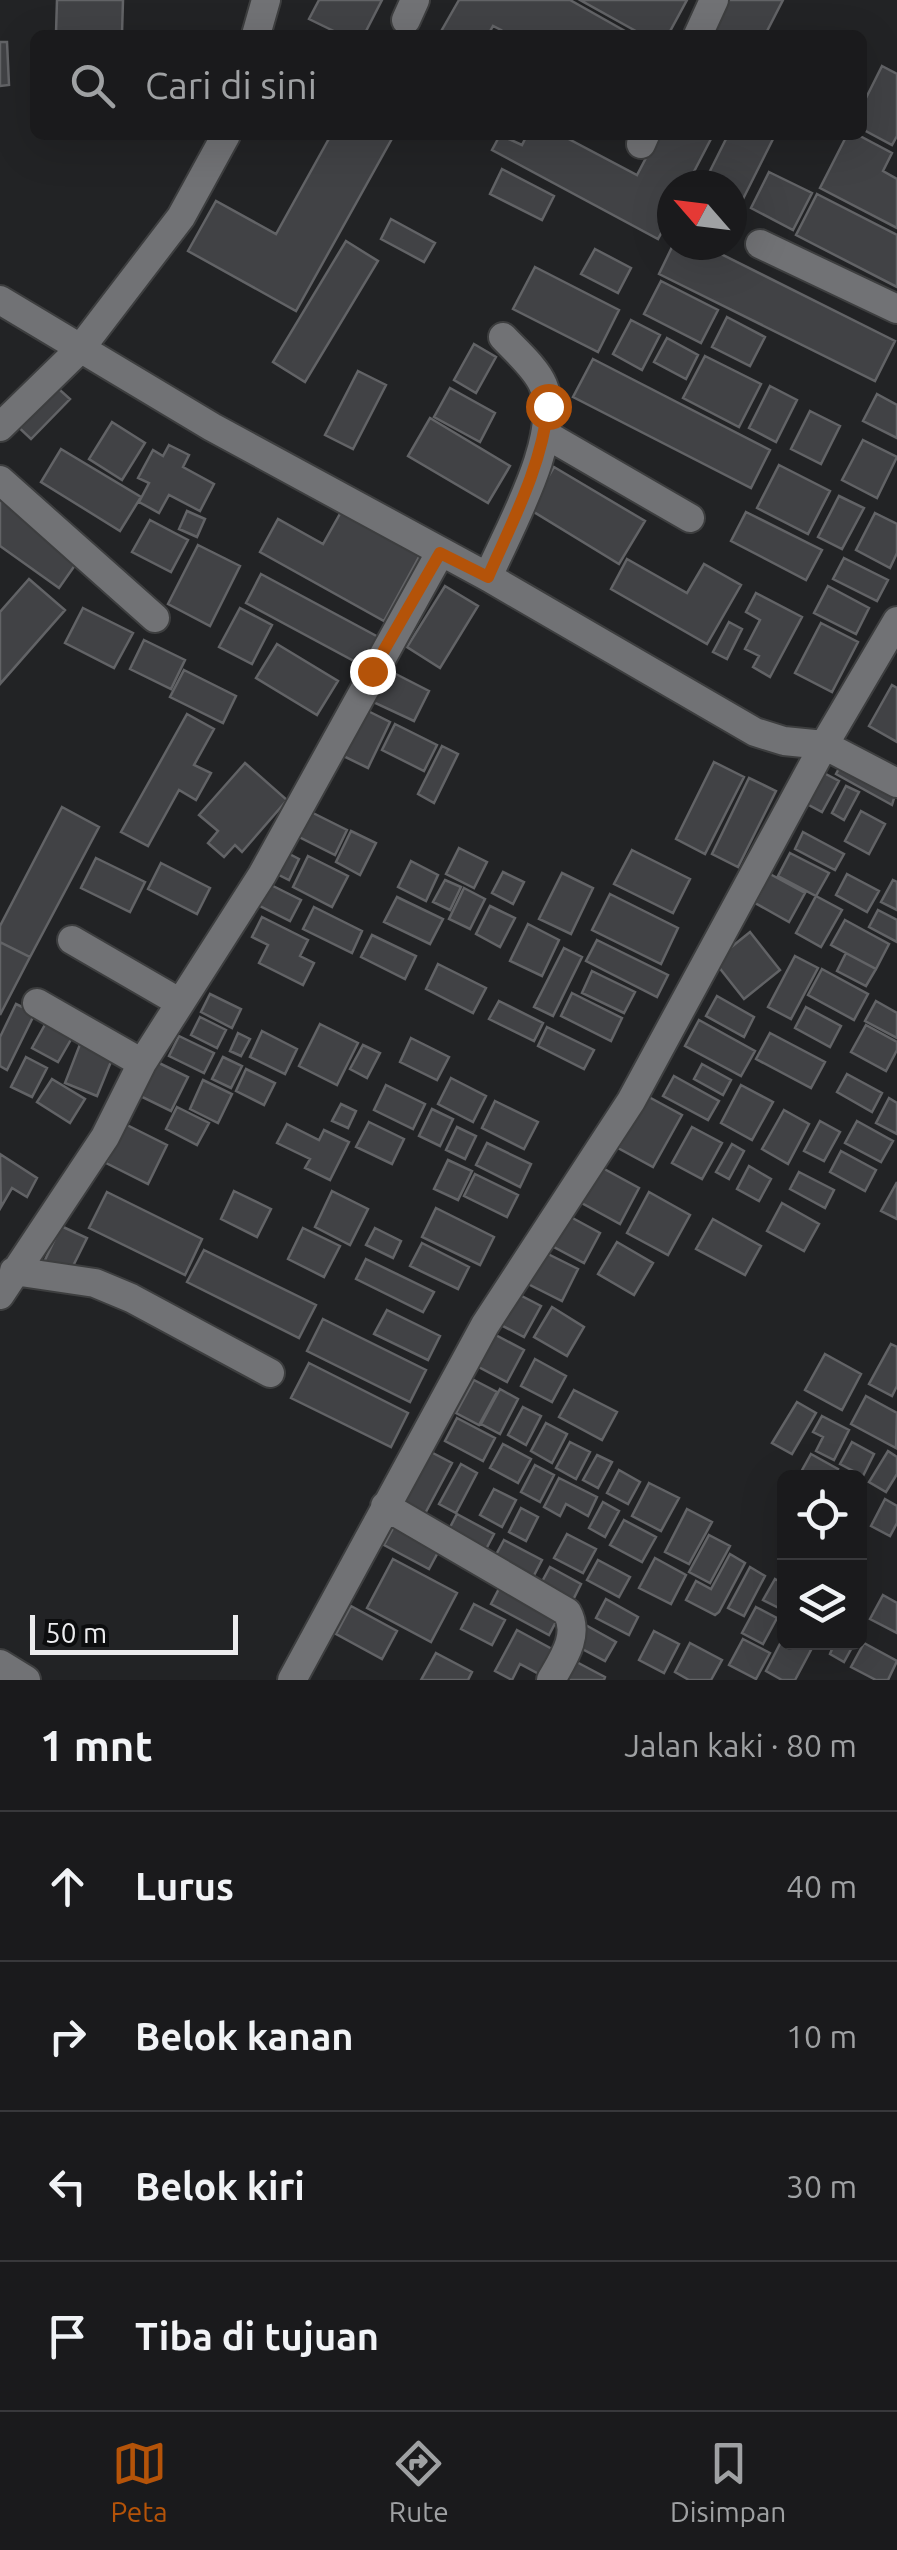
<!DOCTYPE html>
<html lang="id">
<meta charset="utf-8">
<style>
:root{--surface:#1a1a1c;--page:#272729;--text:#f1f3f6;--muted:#9fa1a3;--line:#38383b;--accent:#b45309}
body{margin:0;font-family:Ubuntu,sans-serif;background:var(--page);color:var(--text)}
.controls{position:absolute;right:30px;bottom:30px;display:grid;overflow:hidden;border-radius:15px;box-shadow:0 10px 40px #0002}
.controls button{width:90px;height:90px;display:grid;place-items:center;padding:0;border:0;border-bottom:2px solid var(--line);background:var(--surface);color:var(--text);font:50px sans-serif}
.compass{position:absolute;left:657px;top:170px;width:90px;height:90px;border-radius:50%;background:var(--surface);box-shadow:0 10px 40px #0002;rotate:298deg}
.scale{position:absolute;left:30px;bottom:25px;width:208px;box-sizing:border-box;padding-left:10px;border:5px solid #ececee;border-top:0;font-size:28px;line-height:35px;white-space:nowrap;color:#ececee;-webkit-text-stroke:8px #0c0d0e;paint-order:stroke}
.stop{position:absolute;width:30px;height:30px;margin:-22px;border:8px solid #b45309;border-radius:50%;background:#fff}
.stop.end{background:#b45309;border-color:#fff;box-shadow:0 2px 10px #0008}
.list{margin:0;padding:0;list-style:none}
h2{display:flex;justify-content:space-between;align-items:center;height:130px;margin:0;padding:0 40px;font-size:42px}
h2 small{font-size:32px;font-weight:400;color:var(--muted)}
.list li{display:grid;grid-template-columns:65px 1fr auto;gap:30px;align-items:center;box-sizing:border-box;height:150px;padding:0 40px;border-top:2px solid var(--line)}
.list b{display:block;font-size:38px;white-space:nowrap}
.list em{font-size:32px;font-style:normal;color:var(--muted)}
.icon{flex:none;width:55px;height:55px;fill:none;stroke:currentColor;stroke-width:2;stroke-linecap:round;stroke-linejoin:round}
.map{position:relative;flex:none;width:897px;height:1680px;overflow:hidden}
.search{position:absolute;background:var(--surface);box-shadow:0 10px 40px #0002;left:30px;right:30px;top:30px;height:110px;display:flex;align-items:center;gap:25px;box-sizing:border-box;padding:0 35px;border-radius:15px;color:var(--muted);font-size:38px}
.sheet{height:730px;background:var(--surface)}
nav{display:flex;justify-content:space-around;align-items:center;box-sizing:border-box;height:140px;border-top:2px solid var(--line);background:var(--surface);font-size:28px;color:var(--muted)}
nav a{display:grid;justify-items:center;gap:5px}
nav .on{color:var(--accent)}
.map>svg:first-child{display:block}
.building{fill:#414245;stroke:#626366;stroke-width:2.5}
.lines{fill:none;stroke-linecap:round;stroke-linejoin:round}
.minor-casing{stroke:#3d3e3f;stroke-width:32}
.minor{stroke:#717275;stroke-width:28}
.route{stroke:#b45309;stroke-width:12}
</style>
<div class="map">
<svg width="897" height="1680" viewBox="0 0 897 1680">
<rect width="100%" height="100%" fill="#222325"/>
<path class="building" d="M57 0H123L122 34 56 33Z
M319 0H382L364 35H342L309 19Z
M459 0H570L632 35H498L501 30 493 26 488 35H439Z
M580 0H687L668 35H643Z
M729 0H783L765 35H711Z
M0 42H7L9 85 0 86Z
M882 66 897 74V136L892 145 862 129V106Z
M331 135H394L296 311 188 251 216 201 276 234Z
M500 135 522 145 527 135H561L637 175 658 135H713L687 185H672V213L658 239 492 150Z
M728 135H775L732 221V185H703Z
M847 135H858L892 153 883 171 897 179V228L820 188Z
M502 169 554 196 542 220 490 194Z
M769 172 812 193 793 230 751 208Z
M817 194 897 235V287L796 235Z
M391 219 435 243 424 262 381 239Z
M346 241 378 261 305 382 273 362Z
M673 245H720L717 252 895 341 875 381 659 274Z
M595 249 631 268 618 293 581 274Z
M535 267 619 310 598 352 513 309Z
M661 281 718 310 701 343 644 314Z
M727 317 765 337 750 366 712 347Z
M631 320 660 335 642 370 613 354Z
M667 338 698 355 686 379 654 362Z
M474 344 496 357 476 393 454 380Z
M705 356 761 384 739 427 683 398Z
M593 359 770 450 751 488 573 397Z
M358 371 386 385 353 449 325 435Z
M51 382 70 399 31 439 13 422Z
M770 386 797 400 776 442 749 428Z
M450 388 495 413 480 442 434 417Z
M877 394 897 405V438L863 421Z
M810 411 840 426 821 464 791 449Z
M430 418 510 466 488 503 408 456Z
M112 422 145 443 122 480 89 459Z
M863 440 897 457 877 498 842 480Z
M169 445 189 455 183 467 214 484 200 511 169 495 159 513 139 502 149 483 138 478 153 450 163 456Z
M61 449 141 497 120 531 41 482Z
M779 465 830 491 808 534 757 508Z
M554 467 645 521 619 564 529 509Z
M839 496 864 508 842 549 818 537Z
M0 500 80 558 59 588 0 546Z
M187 511 205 519 197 537 179 529Z
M341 512 420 555 384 621 260 552 278 519 323 544Z
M746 512 822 550 806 580 731 541Z
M875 513 897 524V553L890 568 856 550Z
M150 520 188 540 171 572 132 552Z
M198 545 240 566 210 626 168 604Z
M844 558 888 580 877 601 833 579Z
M627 559 687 593 704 564 741 585 707 644 611 589Z
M261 574 382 639 367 668 246 603Z
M29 579 65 610 0 684V612Z
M445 586 478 606 440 668 407 647Z
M828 586 869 608 856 634 814 613Z
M756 593 802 617 770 677 753 667 759 656 745 649 760 620 746 612Z
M83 608 133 633 114 668 65 643Z
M240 608 272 625 252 664 219 647Z
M729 622 742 629 727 659 713 652Z
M821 623 858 642 832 692 795 673Z
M144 640 185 660 171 689 130 669Z
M277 644 338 681 317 715 256 678Z
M184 670 236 696 223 723 170 697Z
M388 670 429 691 414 721 373 702Z
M892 685 897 688V742L869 726Z
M362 708 390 722 368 768 339 754Z
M187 714 214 729 194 765 211 773 196 800 179 790 148 846 121 832Z
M395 724 437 745 424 771 382 750Z
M442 746 458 754 434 803 418 794Z
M844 759 897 788 892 805 836 774Z
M714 762 744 777 705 854 676 839Z
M245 763 287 800 242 852 235 845 224 857 208 843 218 831 199 815Z
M822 772 839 781 822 812 805 803Z
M749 778 776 791 738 867 712 854Z
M846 786 859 792 844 820 832 813Z
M62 807 99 827 30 957 0 942V926Z
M303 808 347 830 335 855 291 833Z
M861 811 885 824 869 854 845 841Z
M351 831 376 843 360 875 336 862Z
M803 832 844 854 835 870 795 849Z
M278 848 299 859 289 880 267 869Z
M459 848 487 862 474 888 446 874Z
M632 850 690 879 673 913 614 884Z
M790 853 829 873 816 896 778 876Z
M308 856 348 876 332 907 293 887Z
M96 858 145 882 130 912 81 888Z
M411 861 438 875 426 901 398 887Z
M161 863 210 888 197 914 148 889Z
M503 872 524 882 513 904 492 893Z
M562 873 593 888 571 934 539 919Z
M770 874 805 893 789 922 755 903Z
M847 874 879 891 867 912 836 895Z
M445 880 461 887 450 910 433 902Z
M893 880 897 882V910L881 902Z
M265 882 301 900 290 921 254 903Z
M464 888 485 899 470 929 449 919Z
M610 894 678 928 661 964 592 930Z
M816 896 842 910 821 947 796 933Z
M397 897 443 919 430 944 384 922Z
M490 906 515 918 500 947 476 934Z
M314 907 362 931 352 953 303 929Z
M878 910 897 920V942L869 927Z
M262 917 308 940 300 956 314 963 303 985 259 963 268 945 252 937Z
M845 920 889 944 876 969 831 945Z
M528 924 559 940 542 976 510 961Z
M750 932 780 970 744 999 714 961Z
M372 935 416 956 405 979 361 957Z
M597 940 668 975 657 997 586 961Z
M0 942 30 957 0 1015Z
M564 948 582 957 553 1016 534 1007Z
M846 953 876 969 866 986 837 971Z
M795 956 818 968 791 1019 768 1007Z
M438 964 486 988 473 1013 426 989Z
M822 969 868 994 854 1020 808 995Z
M592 971 635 992 624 1013 582 993Z
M572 993 622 1018 611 1041 561 1016Z
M210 994 241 1009 232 1028 201 1012Z
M717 996 754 1017 744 1037 706 1016Z
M499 1001 543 1023 534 1041 489 1019Z
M876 1001 897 1013V1038L865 1021Z
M16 1004 35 1013 7 1070 0 1066V1037Z
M806 1007 841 1026 830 1047 795 1028Z
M200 1017 226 1030 217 1048 191 1035Z
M699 1020 755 1051 741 1076 685 1046Z
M47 1021 73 1036 58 1062 32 1048Z
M320 1024 358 1043 337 1085 299 1066Z
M866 1025 897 1042V1050L886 1071 851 1052Z
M547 1027 594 1050 584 1069 538 1046Z
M262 1031 297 1049 285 1074 250 1057Z
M238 1033 250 1039 241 1056 230 1051Z
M770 1033 825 1062 811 1088 756 1059Z
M179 1036 214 1053 204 1073 169 1056Z
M411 1038 449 1057 437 1080 400 1062Z
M82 1039 115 1052 97 1096 65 1083Z
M363 1045 380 1053 367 1078 350 1069Z
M26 1057 47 1068 32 1097 11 1087Z
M223 1057 242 1066 231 1088 212 1079Z
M157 1062 188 1077 171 1111 140 1096Z
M702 1064 731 1080 723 1095 694 1079Z
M246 1069 275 1083 264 1105 236 1091Z
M847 1074 882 1093 872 1112 837 1092Z
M674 1076 719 1101 708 1120 663 1096Z
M451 1078 486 1096 473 1122 438 1104Z
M52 1079 85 1099 70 1123 37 1102Z
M203 1080 232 1094 218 1123 190 1109Z
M386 1085 425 1104 413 1129 374 1110Z
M741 1085 773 1102 752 1140 721 1123Z
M647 1096 682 1115 653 1167 618 1148Z
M889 1098 897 1103V1134L876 1123Z
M495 1101 538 1122 524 1149 482 1128Z
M341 1104 356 1111 348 1128 332 1121Z
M177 1107 209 1123 197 1145 166 1129Z
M432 1109 453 1119 440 1146 419 1136Z
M784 1110 809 1124 788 1164 762 1149Z
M820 1121 840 1132 824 1161 804 1151Z
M857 1121 893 1141 881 1162 845 1143Z
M369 1122 404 1139 392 1164 356 1147Z
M125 1124 167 1145 148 1184 106 1163Z
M287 1124 319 1140 324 1130 349 1142 330 1180 305 1168 310 1159 277 1143Z
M457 1127 476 1136 465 1159 446 1150Z
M692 1127 722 1143 702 1179 672 1163Z
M487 1143 531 1164 520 1187 476 1165Z
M732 1144 744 1151 729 1179 716 1172Z
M841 1151 876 1170 865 1191 830 1172Z
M0 1154 37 1178 27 1197 12 1188 1 1207Z
M448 1160 472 1171 458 1200 434 1189Z
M597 1165 639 1188 620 1224 578 1201Z
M749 1166 771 1179 759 1201 737 1189Z
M799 1172 834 1190 825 1208 790 1189Z
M475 1174 518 1195 507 1217 464 1196Z
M897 1182V1219L881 1211Z
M234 1191 271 1209 257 1237 221 1219Z
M332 1191 368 1209 350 1245 315 1227Z
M107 1192 202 1239 185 1275 89 1228Z
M649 1192 690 1215 668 1255 627 1233Z
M782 1203 819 1224 804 1251 767 1231Z
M436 1208 494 1237 480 1265 422 1237Z
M567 1215 600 1233 584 1263 550 1245Z
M713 1219 761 1246 745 1275 696 1249Z
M61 1226 87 1238 70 1272 45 1260Z
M303 1228 340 1246 324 1277 288 1259Z
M375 1228 401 1241 393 1258 366 1245Z
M617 1242 653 1263 634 1295 598 1274Z
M422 1243 469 1267 458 1289 410 1266Z
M204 1250 316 1305 299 1338 187 1282Z
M544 1252 578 1269 562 1301 528 1284Z
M366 1259 434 1292 423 1312 356 1279Z
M514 1292 541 1306 524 1337 497 1323Z
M552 1307 584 1327 567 1356 534 1337Z
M387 1310 440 1336 428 1360 374 1334Z
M323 1319 426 1370 410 1402 307 1351Z
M490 1332 524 1350 507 1382 473 1364Z
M891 1344 897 1347V1386L892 1396 869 1384Z
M825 1354 861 1374 842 1410 805 1390Z
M535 1359 566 1376 552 1402 521 1386Z
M309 1363 408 1413 391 1447 291 1398Z
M474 1380 497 1392 479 1425 456 1413Z
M500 1389 518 1399 500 1434 481 1424Z
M574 1390 617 1412 602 1440 559 1417Z
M866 1396 897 1413 896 1448 851 1424Z
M797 1402 816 1413 792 1454 772 1443Z
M523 1407 541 1416 526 1445 508 1435Z
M822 1416 849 1430 834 1460 816 1451 823 1437 813 1432Z
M457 1418 495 1438 483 1461 445 1441Z
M546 1423 567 1434 552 1463 531 1451Z
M570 1442 590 1452 576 1479 556 1468Z
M852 1442 874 1454 863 1476 840 1464Z
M503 1444 531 1459 518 1483 490 1468Z
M429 1451 452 1463 421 1521 398 1509Z
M888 1451 897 1457V1474L886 1492 869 1482Z
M811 1454 838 1469 834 1478H811L801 1472Z
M597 1455 612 1462 598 1488 583 1480Z
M461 1464 477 1473 456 1513 439 1504Z
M535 1465 554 1475 540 1502 521 1492Z
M619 1470 640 1482 628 1504 607 1493Z
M559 1478 597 1497 588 1516 566 1504 560 1516 544 1507Z
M649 1483 679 1498 661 1531 632 1516Z
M494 1489 516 1500 502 1527 480 1515Z
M885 1499 897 1506V1523L890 1536 871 1526Z
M603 1502 619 1511 605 1537 589 1528Z
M521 1508 538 1517 526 1541 509 1532Z
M687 1509 712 1522 689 1564 665 1552Z
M457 1514 494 1534 484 1553 447 1533Z
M398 1519 443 1543 429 1569 384 1545Z
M624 1520 656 1537 642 1562 610 1545Z
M567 1534 596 1549 583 1573 554 1558Z
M709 1535 730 1546 710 1583 689 1572Z
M504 1540 542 1560 530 1583 492 1562Z
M730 1554 745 1563 719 1612 715 1615 686 1600 696 1581 711 1589Z
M655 1558 686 1575 671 1604 639 1588Z
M393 1559 457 1593 431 1642 367 1608Z
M598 1560 630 1577 619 1597 587 1580Z
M550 1567 581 1584 570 1606 538 1589Z
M750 1567 765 1576 744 1616 728 1608Z
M775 1579 784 1584 783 1610 763 1600Z
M503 1581 561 1612 549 1635 491 1604Z
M883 1595 897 1603V1633L870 1619Z
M606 1599 638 1617 629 1635 596 1618Z
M474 1604 505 1620 492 1645 461 1629Z
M351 1606 397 1631 382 1659 336 1634Z
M756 1607 777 1618 763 1644 742 1633Z
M582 1623 616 1642 605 1661 571 1643Z
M517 1630 552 1649 539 1674 520 1664 512 1680 495 1671Z
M654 1631 679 1644 664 1673 639 1660Z
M784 1636V1642H797L811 1650 795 1680H782L766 1671Z
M743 1639 770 1653 756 1679 729 1665Z
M835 1642H855L844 1662 830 1654Z
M690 1643 722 1660 711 1680H689L675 1672Z
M864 1643 897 1661 888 1680H876L851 1667Z
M436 1653 472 1672 468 1680H421Z
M569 1658 605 1677 604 1680H561Z"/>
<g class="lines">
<defs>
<path id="minor" d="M406 20 415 0
M256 35 266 0
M698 35 714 0
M641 144 645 135
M760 244 897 309
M0 300 212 427 488 577 755 732 784 741 824 745 897 783
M0 427 80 349 181 217 226 135
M545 434 690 518
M0 480 155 618
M488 577C508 530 564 434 543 385 536 368 516 351 503 337
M72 940 179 1002
M37 1003 142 1063
M14 1271 95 1283 131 1298 270 1373
M0 1295 105 1137 142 1063 262 875 440 553
M385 1506 567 1612C580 1635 563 1659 551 1680
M0 1664 26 1680
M292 1680 485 1325 631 1101 824 745 897 621"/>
</defs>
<use href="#minor" class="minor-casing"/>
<use href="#minor" class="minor"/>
</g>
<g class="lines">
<path class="route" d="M372 671 440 553 488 577C512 522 542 466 548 406"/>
</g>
</svg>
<div class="controls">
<button><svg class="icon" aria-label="locate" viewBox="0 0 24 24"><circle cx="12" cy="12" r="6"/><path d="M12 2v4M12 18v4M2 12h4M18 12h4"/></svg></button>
<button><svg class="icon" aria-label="layers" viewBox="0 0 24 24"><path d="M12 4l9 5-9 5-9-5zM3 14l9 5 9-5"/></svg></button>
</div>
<svg class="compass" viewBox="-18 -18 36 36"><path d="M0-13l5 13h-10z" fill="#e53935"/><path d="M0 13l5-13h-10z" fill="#9fa1a3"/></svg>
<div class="scale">50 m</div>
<div class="stop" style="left:548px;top:406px"></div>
<div class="stop end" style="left:372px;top:671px"></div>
<div class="search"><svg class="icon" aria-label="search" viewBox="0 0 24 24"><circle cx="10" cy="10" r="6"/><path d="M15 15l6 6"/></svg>Cari di sini</div>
</div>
<section class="sheet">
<h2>1 mnt<small>Jalan kaki · 80 m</small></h2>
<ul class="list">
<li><svg class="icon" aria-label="ahead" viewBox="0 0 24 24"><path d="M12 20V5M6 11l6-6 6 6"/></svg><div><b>Lurus</b></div><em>40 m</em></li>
<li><svg class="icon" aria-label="right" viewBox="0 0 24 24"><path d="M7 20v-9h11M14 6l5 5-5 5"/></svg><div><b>Belok kanan</b></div><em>10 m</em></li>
<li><svg class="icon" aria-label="left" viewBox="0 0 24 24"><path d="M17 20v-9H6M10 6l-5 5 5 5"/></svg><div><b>Belok kiri</b></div><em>30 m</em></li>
<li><svg class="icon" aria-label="arrive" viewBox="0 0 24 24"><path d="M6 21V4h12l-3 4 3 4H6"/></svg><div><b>Tiba di tujuan</b></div></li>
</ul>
</section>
<nav>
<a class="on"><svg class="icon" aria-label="map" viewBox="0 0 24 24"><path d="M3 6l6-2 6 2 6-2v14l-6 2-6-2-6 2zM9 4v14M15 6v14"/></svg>Peta</a>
<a><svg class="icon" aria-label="directions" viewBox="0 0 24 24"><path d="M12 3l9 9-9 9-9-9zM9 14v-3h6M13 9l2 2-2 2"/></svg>Rute</a>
<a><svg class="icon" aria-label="saved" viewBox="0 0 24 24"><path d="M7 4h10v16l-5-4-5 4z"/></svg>Disimpan</a>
</nav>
